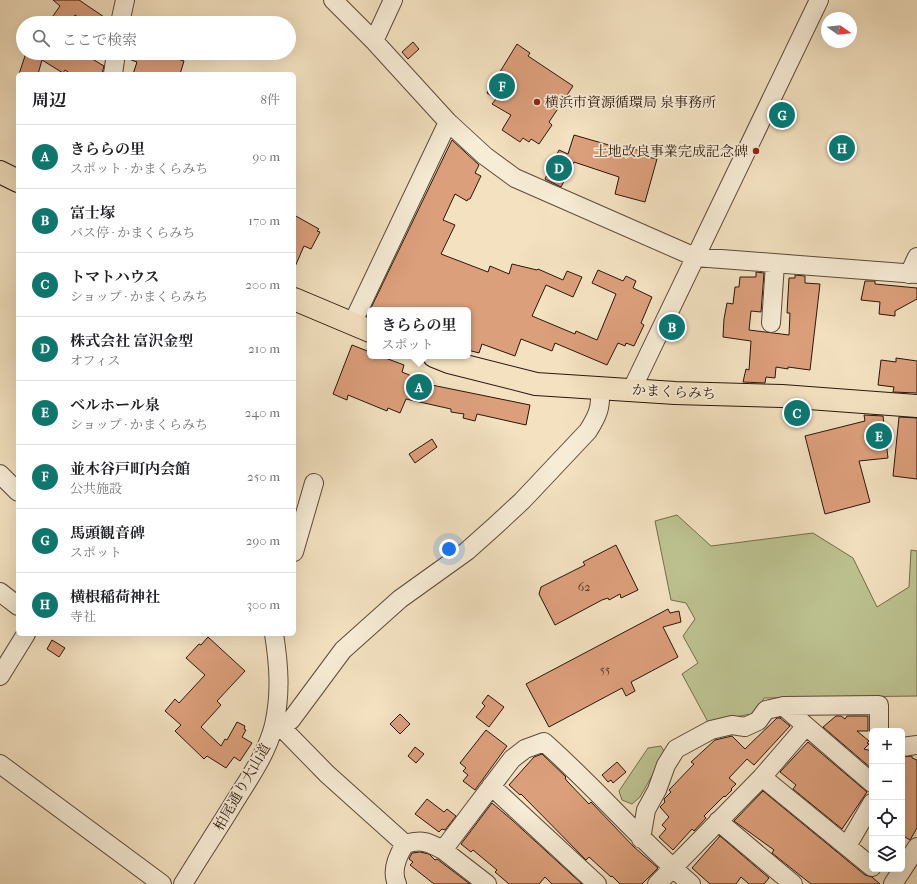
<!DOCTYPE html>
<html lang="ja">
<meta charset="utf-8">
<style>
:root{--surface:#fff;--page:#f6f6f6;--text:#202124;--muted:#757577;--line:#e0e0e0;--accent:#0f766e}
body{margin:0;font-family:"IM FELL French Canon","Noto Serif JP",serif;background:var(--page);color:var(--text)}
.controls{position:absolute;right:12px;bottom:12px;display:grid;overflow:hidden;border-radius:6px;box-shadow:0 4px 16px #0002}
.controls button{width:36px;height:36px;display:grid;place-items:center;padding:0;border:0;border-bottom:1px solid var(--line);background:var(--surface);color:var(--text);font:20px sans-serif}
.compass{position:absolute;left:821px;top:12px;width:36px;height:36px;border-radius:50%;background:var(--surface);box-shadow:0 4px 16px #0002;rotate:104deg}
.you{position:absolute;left:449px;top:549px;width:14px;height:14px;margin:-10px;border:3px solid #fff;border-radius:50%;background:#1a73e8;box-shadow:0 0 0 6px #1a73e833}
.badge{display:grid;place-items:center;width:26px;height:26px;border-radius:50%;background:var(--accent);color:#fff;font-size:13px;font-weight:700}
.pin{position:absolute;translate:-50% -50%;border:2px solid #fff;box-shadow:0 1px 4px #0006}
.popup{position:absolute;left:367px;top:307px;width:104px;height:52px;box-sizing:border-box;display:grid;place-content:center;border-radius:6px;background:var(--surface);filter:drop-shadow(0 1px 3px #0005);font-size:13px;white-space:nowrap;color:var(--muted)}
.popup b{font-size:15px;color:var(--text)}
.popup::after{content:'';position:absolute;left:50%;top:100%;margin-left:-8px;border:8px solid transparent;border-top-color:var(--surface)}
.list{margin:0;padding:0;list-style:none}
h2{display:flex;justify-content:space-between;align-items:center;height:52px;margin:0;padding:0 16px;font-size:17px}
h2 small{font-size:13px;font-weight:400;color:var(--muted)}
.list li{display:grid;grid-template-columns:26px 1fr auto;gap:12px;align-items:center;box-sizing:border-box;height:64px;padding:0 16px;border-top:1px solid var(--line)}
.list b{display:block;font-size:15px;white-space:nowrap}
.list p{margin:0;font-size:13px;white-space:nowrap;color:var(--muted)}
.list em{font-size:13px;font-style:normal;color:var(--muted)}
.icon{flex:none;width:22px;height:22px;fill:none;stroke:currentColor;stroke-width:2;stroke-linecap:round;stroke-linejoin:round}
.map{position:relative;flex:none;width:917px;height:884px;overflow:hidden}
.search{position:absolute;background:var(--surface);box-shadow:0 4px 16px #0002;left:16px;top:16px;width:280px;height:44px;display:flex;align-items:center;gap:10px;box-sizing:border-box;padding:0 14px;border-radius:22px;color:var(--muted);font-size:15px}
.panel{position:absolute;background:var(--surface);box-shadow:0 4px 16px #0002;left:16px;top:72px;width:280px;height:564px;border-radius:6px}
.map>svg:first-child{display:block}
.green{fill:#bdc291;stroke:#746c4e}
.building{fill:#dc9f7b;stroke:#2b160c}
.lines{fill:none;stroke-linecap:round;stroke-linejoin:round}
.minor-casing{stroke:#5d4939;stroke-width:20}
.major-casing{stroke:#2b160c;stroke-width:24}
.minor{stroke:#f7ecd6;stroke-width:18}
.major{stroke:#f3e1c0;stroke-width:22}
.poi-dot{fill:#8f2418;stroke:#f7ecd6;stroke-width:1.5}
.labels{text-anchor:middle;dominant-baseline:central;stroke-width:3.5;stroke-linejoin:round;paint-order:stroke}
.number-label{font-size:12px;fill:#573828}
.poi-label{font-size:14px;fill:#2b160c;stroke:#f7ecd6;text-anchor:start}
.street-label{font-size:14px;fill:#2b160c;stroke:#f7ecd6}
</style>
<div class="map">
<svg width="917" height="884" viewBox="0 0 917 884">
<rect width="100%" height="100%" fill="#f3e1c0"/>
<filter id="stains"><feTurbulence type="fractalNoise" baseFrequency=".005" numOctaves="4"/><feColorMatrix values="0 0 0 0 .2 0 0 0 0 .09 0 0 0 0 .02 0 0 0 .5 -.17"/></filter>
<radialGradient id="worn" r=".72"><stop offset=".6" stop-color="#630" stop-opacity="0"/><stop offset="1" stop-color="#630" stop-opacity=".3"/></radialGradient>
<path class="green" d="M677 515 711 546 813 533 853 558 877 607 909 587 911 550 917 551V696L764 698 756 713 708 722 682 674 698 663 683 636 695 619 686 603 671 600 655 521Z
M661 746 665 753 640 797 632 804 622 800 619 791 648 748Z"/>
<path class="building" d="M53 0H79L110 21V23H88L75 15 69 23H48L60 6Z
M413 42 419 49 408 59 402 52Z
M517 44 530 53 528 56 573 86 549 122 552 125 539 144 531 139 529 142 523 138 520 142 502 130 511 115 492 104 496 99 487 93Z
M26 53H92L89 57 104 66 102 74H71L65 70 63 73 42 60 38 74H19Z
M126 53H165L164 55 184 61 180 74H133L137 62 126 58Z
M574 135 633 152 634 149 649 154 648 157 657 159 645 202 615 194 619 177 574 162 561 187 545 179 559 150 568 154Z
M837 139 850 144 847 155 833 150Z
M452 140 479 165 475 173 481 176 470 199H468L467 201 455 194 443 220 455 225 441 254 488 272 490 266 509 274 512 264 537 270 538 269 563 280 567 271 582 277 573 297 546 285 532 316 575 334 576 331 597 340 616 294 592 283 598 270 623 281 626 276 636 281 633 288 652 297 641 323 644 325 634 346 626 343 625 346 618 343 607 365 555 343 552 351 521 339 515 356 482 344 479 353 468 350V310H370Z
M294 215 319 229 317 231 320 232 311 249 304 246 294 269Z
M756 272 764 273 761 312 751 311 749 330 789 335 790 313H787L789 278H795V275L805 276V283L820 284 810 370 788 367V369L776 367 775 378 766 377 765 383 743 382 746 369 749 370 751 341 723 337 724 319 727 303 733 304 735 287H739L740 277H756Z
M865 281H875V284L917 288V299L895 311V316L879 314 880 302 861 300Z
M352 345 370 352V356H380L404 365 402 372 414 377 412 381 530 405 526 425 477 414 475 421 463 418 464 414 451 412V409L406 399 400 413 388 408 387 411 348 395 347 400 333 394Z
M896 358 917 361V393L893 392 894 387 878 385 881 360 896 362Z
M864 415 883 416 888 458 859 461 870 502 825 514 805 436 865 421Z
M899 417 917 418V479L893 476Z
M432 439 437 447 415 463 409 454Z
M616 545 638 590 621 598 620 594 609 600 608 598 602 600 555 625 539 594 541 587 585 565 583 562Z
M668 609 670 613 679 611 681 622 663 627 678 657 631 682 635 691 626 696 622 688 549 727 526 684Z
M208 637 245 671 217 701 221 705 201 727 221 746 225 739 227 740 237 722 245 726 244 729 246 730 242 737 252 743 240 761 234 757 226 768 207 756 204 759 175 731 181 725 165 711 175 699 179 703 205 675 186 658 199 644 201 645Z
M52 640 65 648 59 657 47 649Z
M488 695 504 707 489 727 476 717 485 706 482 703Z
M400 714 410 724 400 734 390 724Z
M836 716H841L845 719 847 716H868V731H857L869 741 867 743 869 744 864 749 872 751V769L823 727Z
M777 718H780L790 726 754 765 747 759 729 778 736 784 731 789 732 790 725 797 724 796 704 816 706 818 694 831 692 829 673 850 659 837 666 829 662 825 669 817 660 807 665 802 664 799 671 792 669 790 694 764 691 762 715 740 732 736 745 749Z
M486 730 507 746 475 790 463 781 468 775 463 771 466 768 460 763Z
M808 742 867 792 842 829 793 789 796 785 780 772Z
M415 747 424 754 416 763 408 756Z
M542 754 566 777 565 778 567 781 589 804 591 802 634 847 658 868 642 884H620L612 876 611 877 589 857 586 860 521 794 520 795 509 785 534 757Z
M912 756V758L917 760V828L910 840 902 835V757Z
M617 762 626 772 613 783 611 780 608 782 602 775Z
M763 791 865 875 872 877 880 884H811L772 853 774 850 734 821Z
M427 799 444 812 447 809 456 816 445 830 442 829 439 832 415 814Z
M492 803 512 820 582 884H552L545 877 539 884H509L495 872 497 870 473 850 471 852 461 844Z
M720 836 769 878 764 884H749L741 877 736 884H710L692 868Z
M420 852 429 854 435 860 437 859 470 884H434L410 865 413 862 409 859 412 853Z"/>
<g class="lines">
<defs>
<path id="minor" d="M333 0 374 41 448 122 485 156 515 178 695 257 917 274
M120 23 125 0
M374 41 393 0
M113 74 116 53
M909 274 917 257
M771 323 775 264
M352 324 448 122
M632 389 819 0
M0 474 18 492
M294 552 314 483
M0 592 18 606
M0 676 26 634
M783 706 872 783
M274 727H281L327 774 405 844
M281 727 291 720 343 650 400 599 467 551 495 526 522 501 588 431C598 415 601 408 600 389
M902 747 917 745
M0 764 162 884
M762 777 806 726
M491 786 597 884
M718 821 793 884
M641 839 646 810 657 790 666 765 676 749 711 730 732 725 745 727 758 721 766 710 784 706 879 705V731
M847 846 872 803
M443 850 487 884
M183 884C200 856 218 829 235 801 250 777 267 753 274 725 281 694 279 665 274 634
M397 884C391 871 398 855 405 844 422 839 428 842 443 850L512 759 525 749 544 742C595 787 639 839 691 884
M657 884 762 777 872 867
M893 884 917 847"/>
<path id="major" d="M0 172 18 181
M294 299 370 331
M434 356 449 362 536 384 675 393 782 396 917 406"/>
</defs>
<use href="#minor" class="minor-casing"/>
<use href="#major" class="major-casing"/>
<use href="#minor" class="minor"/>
<use href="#major" class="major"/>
</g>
<g class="poi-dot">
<circle cx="537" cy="102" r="4"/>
<circle cx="756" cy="151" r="4"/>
</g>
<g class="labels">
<g class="number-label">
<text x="584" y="587">62</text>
<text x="605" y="670">55</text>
</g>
<g class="poi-label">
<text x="545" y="102">横浜市資源循環局 泉事務所</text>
<text x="748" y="151" text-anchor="end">土地改良事業完成記念碑</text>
</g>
<g class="street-label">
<text transform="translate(674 392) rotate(3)">かまくらみち</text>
<text transform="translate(242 787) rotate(-60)">柏尾通り大山道</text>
</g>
</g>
<rect width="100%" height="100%" filter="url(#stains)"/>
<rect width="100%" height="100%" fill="url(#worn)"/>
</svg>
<div class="controls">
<button>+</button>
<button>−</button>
<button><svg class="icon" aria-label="locate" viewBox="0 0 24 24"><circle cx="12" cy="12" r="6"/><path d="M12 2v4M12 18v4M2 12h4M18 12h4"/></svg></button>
<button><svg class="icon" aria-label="layers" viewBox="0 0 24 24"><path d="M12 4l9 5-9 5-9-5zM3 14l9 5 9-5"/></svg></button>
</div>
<svg class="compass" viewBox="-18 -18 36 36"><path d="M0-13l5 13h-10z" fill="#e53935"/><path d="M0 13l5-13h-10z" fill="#757577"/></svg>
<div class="you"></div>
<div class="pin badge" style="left:419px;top:387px">A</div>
<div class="popup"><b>きららの里</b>スポット</div>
<div class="pin badge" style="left:672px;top:327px">B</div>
<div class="pin badge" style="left:797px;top:413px">C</div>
<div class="pin badge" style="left:559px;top:168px">D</div>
<div class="pin badge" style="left:879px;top:436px">E</div>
<div class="pin badge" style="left:502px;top:86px">F</div>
<div class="pin badge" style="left:782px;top:115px">G</div>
<div class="pin badge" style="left:842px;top:148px">H</div>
<div class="search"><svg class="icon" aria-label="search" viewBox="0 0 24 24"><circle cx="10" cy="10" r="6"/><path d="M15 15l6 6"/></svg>ここで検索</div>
<section class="panel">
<h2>周辺<small>8件</small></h2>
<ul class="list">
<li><span class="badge">A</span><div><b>きららの里</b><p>スポット · かまくらみち</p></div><em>90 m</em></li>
<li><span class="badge">B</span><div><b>富士塚</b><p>バス停 · かまくらみち</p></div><em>170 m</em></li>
<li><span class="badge">C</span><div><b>トマトハウス</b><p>ショップ · かまくらみち</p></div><em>200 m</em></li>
<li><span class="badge">D</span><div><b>株式会社 富沢金型</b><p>オフィス</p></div><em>210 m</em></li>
<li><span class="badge">E</span><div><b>ベルホール泉</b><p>ショップ · かまくらみち</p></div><em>240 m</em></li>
<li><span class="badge">F</span><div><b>並木谷戸町内会館</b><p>公共施設</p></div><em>250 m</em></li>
<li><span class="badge">G</span><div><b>馬頭観音碑</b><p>スポット</p></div><em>290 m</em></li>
<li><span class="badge">H</span><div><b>横根稲荷神社</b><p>寺社</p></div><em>300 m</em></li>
</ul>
</section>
</div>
